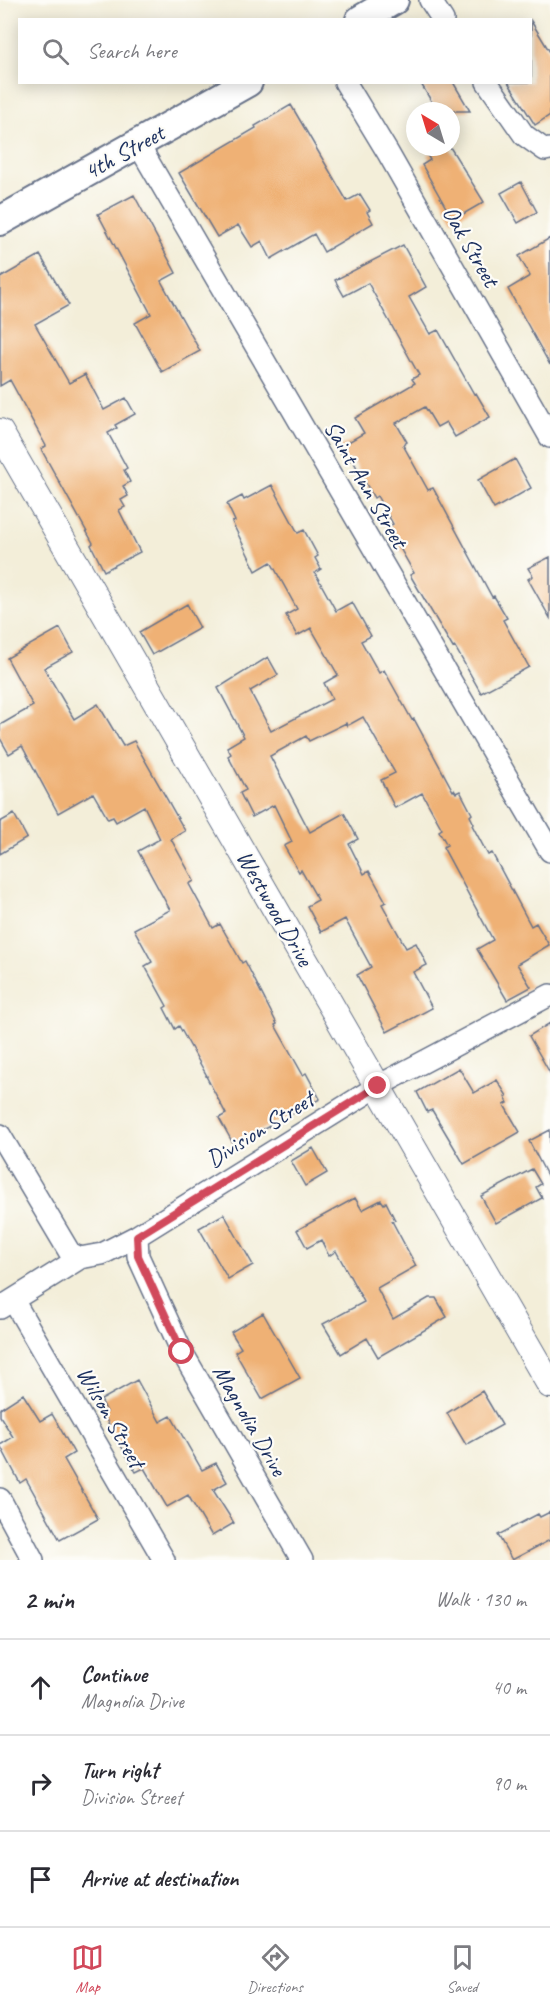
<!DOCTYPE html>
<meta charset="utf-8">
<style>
:root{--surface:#fff;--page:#f7f7f7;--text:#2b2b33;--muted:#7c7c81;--line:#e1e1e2;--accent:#d1495b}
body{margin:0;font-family:Caveat,sans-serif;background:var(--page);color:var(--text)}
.compass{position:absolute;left:406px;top:102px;width:54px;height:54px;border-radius:50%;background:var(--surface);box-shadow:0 3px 15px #0003;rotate:322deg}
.stop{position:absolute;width:18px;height:18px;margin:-14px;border:4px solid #d1495b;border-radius:50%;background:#fff}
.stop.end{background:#d1495b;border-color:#fff;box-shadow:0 2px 6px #0008}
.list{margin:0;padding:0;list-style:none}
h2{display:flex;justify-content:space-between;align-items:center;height:78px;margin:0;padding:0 24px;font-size:26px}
h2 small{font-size:20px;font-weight:400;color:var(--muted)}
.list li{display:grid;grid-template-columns:39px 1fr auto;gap:18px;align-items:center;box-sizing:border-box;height:96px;padding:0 24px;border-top:2px solid var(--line)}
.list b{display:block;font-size:22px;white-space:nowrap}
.list p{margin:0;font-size:20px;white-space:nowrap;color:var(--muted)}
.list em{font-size:20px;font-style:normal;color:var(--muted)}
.icon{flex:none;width:33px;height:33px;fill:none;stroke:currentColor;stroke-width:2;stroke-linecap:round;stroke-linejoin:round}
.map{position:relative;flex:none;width:550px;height:1560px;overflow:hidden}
.search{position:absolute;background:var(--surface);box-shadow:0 3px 15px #0003;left:18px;right:18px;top:18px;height:66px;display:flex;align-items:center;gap:15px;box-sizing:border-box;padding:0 21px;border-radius:0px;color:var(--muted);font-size:22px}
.sheet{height:366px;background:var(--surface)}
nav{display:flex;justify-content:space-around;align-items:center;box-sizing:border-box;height:84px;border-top:2px solid var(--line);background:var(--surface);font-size:16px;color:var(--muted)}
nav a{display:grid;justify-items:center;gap:3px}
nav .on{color:var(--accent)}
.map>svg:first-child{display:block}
.building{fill:#efb175}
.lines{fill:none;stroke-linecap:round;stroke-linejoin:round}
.minor-casing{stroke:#677289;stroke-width:24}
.tertiary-casing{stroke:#677289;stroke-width:28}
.secondary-casing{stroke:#677289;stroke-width:32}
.minor{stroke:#fff;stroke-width:21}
.tertiary{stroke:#fff;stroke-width:26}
.secondary{stroke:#fff;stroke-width:28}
.route{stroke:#d1495b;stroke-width:8}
.labels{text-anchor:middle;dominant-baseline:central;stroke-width:4.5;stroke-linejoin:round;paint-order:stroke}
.street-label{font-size:24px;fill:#1b2f5e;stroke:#fdfcf7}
</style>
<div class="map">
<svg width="550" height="1560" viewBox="0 0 550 1560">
<rect width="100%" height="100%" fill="#fdfcf7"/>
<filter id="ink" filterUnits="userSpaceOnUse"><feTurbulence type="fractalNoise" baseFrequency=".0167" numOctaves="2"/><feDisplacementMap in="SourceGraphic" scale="12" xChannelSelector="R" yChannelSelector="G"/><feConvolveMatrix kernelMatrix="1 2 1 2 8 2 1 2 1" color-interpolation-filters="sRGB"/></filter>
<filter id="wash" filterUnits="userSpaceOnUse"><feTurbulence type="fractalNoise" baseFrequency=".008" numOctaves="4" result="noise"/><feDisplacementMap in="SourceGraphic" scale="24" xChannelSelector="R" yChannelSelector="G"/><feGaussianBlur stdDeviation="1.35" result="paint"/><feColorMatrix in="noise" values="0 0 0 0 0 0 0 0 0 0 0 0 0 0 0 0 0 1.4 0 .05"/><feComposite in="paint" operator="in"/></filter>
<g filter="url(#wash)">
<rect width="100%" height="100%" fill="#f3eed9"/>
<g id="blocks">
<path class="building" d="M531 21 550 52V115L535 125 508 82H531Z
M420 82H453L470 111H437Z
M291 105 347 201 360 194 370 210 367 212 373 223 324 252 314 234 271 259 262 241 252 247 238 225 217 237 179 173 256 128 255 126Z
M441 147H450L484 202 453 220 422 165 430 160 427 155Z
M521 182 537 212 518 223 501 193Z
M134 195 176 273 161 281 200 351 162 372 135 323 151 314 98 214Z
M550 238V365L508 289 530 276 519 256Z
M403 245 426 287 409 297 430 334 438 330 474 394 476 393 490 417 455 437 446 422 437 427 425 407 396 423 407 442 403 445 428 490 433 488 492 597 494 596 507 618 503 620 529 667 481 693 455 647 453 648 410 575 414 573 388 527 393 524 377 496 374 498 352 459 346 462 338 448 364 433 355 418 415 383 412 379 419 375 368 283 344 296 335 280Z
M40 255 69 305 35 324 69 383 85 374 104 410 126 398 135 414 115 425 117 428 108 433 127 468 124 470 130 482 123 486 128 496 121 500 125 507 119 510 140 552 104 571 91 545 93 543 41 449 46 446 10 380 0 386V278Z
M515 459 531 488 494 509 478 480Z
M272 485 298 533 304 530 318 556 315 558 321 569 315 573 336 611 352 602 371 636 361 641 379 673 384 670 412 720 414 719 453 791 454 790 456 793 460 791 472 814 470 816 474 824 472 825 488 855 492 853 531 926 536 923 549 945 517 964 531 987 507 1000 477 949 493 940 443 847 447 845 439 831 442 829 422 793 395 808 381 780 395 773 363 717 347 726 346 723 309 741 306 736 270 756 310 832 344 813 358 839 349 844 364 874 369 871 386 902 382 904 406 948 416 943 427 965 413 972 432 1008 387 1032 357 975 371 967 345 919 321 932 307 906 318 900 301 870 299 872 284 846 292 842 274 805 252 817 240 793 246 790 228 756 231 754 227 747 244 737 218 688 268 657 278 675 250 691 271 731 332 699 324 683 338 675 311 628 297 636 286 615 297 609 271 562 256 571 232 522 235 521 227 504 242 496 244 500Z
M550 557V618L528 579 533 576 528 568Z
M187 604 200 628 152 655 139 632Z
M60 628 73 652 44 668 74 719 98 704 123 746 134 741 185 831 171 839 194 881 189 884 213 928 220 924 242 963 245 961 277 1024 275 1025 303 1075 306 1073 320 1099 234 1145 219 1118 226 1114 206 1076H207L179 1026 175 1029 164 1008 167 1006 145 966 152 962 134 929 170 910 138 851 160 839 144 806 116 822 113 817 108 819 93 793 58 813 22 746 9 754 0 738V725L33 706 7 658Z
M14 814 27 838 0 854V822Z
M550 1023V1073L529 1036Z
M459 1068 474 1093 497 1080 507 1096 505 1097 508 1103 504 1105 520 1132 464 1164 432 1110 427 1112 417 1092Z
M550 1130V1181L529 1141Z
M313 1148 327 1173 305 1186 291 1161Z
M532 1169 541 1184 536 1187 542 1198 496 1223 481 1196Z
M355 1198 362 1210 381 1200 384 1204 386 1202 395 1220 392 1221 416 1266 377 1288 393 1319 429 1298H436L447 1317 378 1357 367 1338 341 1354 323 1324 364 1302 336 1251 329 1256 321 1240 307 1248 297 1230Z
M224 1214 253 1265 228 1279 199 1228Z
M263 1313 300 1378 262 1399 235 1352 241 1348 231 1332Z
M137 1380 160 1422 171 1416 202 1470 216 1463 227 1482 213 1490 234 1523 212 1536 188 1495 167 1507 144 1468 136 1472 103 1414 107 1412 101 1400Z
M482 1391 502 1425 466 1445 447 1413Z
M23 1394 40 1421 52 1414 74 1453 64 1459 98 1519 60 1540 26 1479 20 1483 0 1445 13 1437 0 1416V1409Z
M550 1512V1540L512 1560 498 1535 538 1514 540 1517Z"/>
</g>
</g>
<g filter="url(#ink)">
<use href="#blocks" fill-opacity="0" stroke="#677289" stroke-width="1.5"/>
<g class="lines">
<defs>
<path id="minor" d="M430 0 443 20
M345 82 388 153 550 437
M487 82 524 135 545 150 550 149
M138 144 550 851
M0 1135 70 1253 80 1258
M137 1236 138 1256 182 1352 302 1560
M13 1300 164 1560
M0 1308 80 1258 102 1254 137 1236 378 1086 550 995
M0 1499 33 1560"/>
<path id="tertiary" d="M0 432 550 1385"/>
<path id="secondary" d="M360 20 394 0
M0 221 248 82"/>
</defs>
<use href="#minor" class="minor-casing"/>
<use href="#tertiary" class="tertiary-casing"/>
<use href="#secondary" class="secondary-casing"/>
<use href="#minor" class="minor"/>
<use href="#tertiary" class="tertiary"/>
<use href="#secondary" class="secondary"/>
</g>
</g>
<g class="lines" filter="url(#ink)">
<path class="route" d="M182 1352 138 1256 137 1236 378 1086"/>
</g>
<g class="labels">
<g class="street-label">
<text transform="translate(124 152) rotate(-29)">4th Street</text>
<text transform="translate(471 246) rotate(60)">Oak Street</text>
<text transform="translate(366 484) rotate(60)">Saint Ann Street</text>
<text transform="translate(275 908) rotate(60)">Westwood Drive</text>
<text transform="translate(260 1129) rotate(-32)">Division Street</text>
<text transform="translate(111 1417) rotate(60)">Wilson Street</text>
<text transform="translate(250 1420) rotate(60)">Magnolia Drive</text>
</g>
</g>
</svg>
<svg class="compass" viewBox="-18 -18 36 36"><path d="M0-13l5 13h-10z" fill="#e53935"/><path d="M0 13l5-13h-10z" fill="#7c7c81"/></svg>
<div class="stop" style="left:182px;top:1352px"></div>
<div class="stop end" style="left:378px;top:1086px"></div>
<div class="search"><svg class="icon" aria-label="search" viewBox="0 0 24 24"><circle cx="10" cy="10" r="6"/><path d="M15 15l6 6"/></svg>Search here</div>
</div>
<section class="sheet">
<h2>2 min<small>Walk · 130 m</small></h2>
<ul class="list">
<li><svg class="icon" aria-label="ahead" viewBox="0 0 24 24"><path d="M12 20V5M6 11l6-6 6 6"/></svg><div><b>Continue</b><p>Magnolia Drive</p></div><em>40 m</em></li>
<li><svg class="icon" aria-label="right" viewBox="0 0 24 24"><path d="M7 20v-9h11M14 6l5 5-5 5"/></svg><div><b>Turn right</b><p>Division Street</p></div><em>90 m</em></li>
<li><svg class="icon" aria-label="arrive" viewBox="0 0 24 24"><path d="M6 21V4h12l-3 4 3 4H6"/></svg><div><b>Arrive at destination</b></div></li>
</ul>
</section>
<nav>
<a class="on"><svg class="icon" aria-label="map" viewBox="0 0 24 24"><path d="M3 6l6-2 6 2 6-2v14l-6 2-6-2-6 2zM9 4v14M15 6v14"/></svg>Map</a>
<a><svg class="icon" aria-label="directions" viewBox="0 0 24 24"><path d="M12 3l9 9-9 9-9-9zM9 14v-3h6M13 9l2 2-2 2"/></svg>Directions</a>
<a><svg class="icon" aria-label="saved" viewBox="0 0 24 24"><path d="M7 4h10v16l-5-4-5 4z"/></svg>Saved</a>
</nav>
